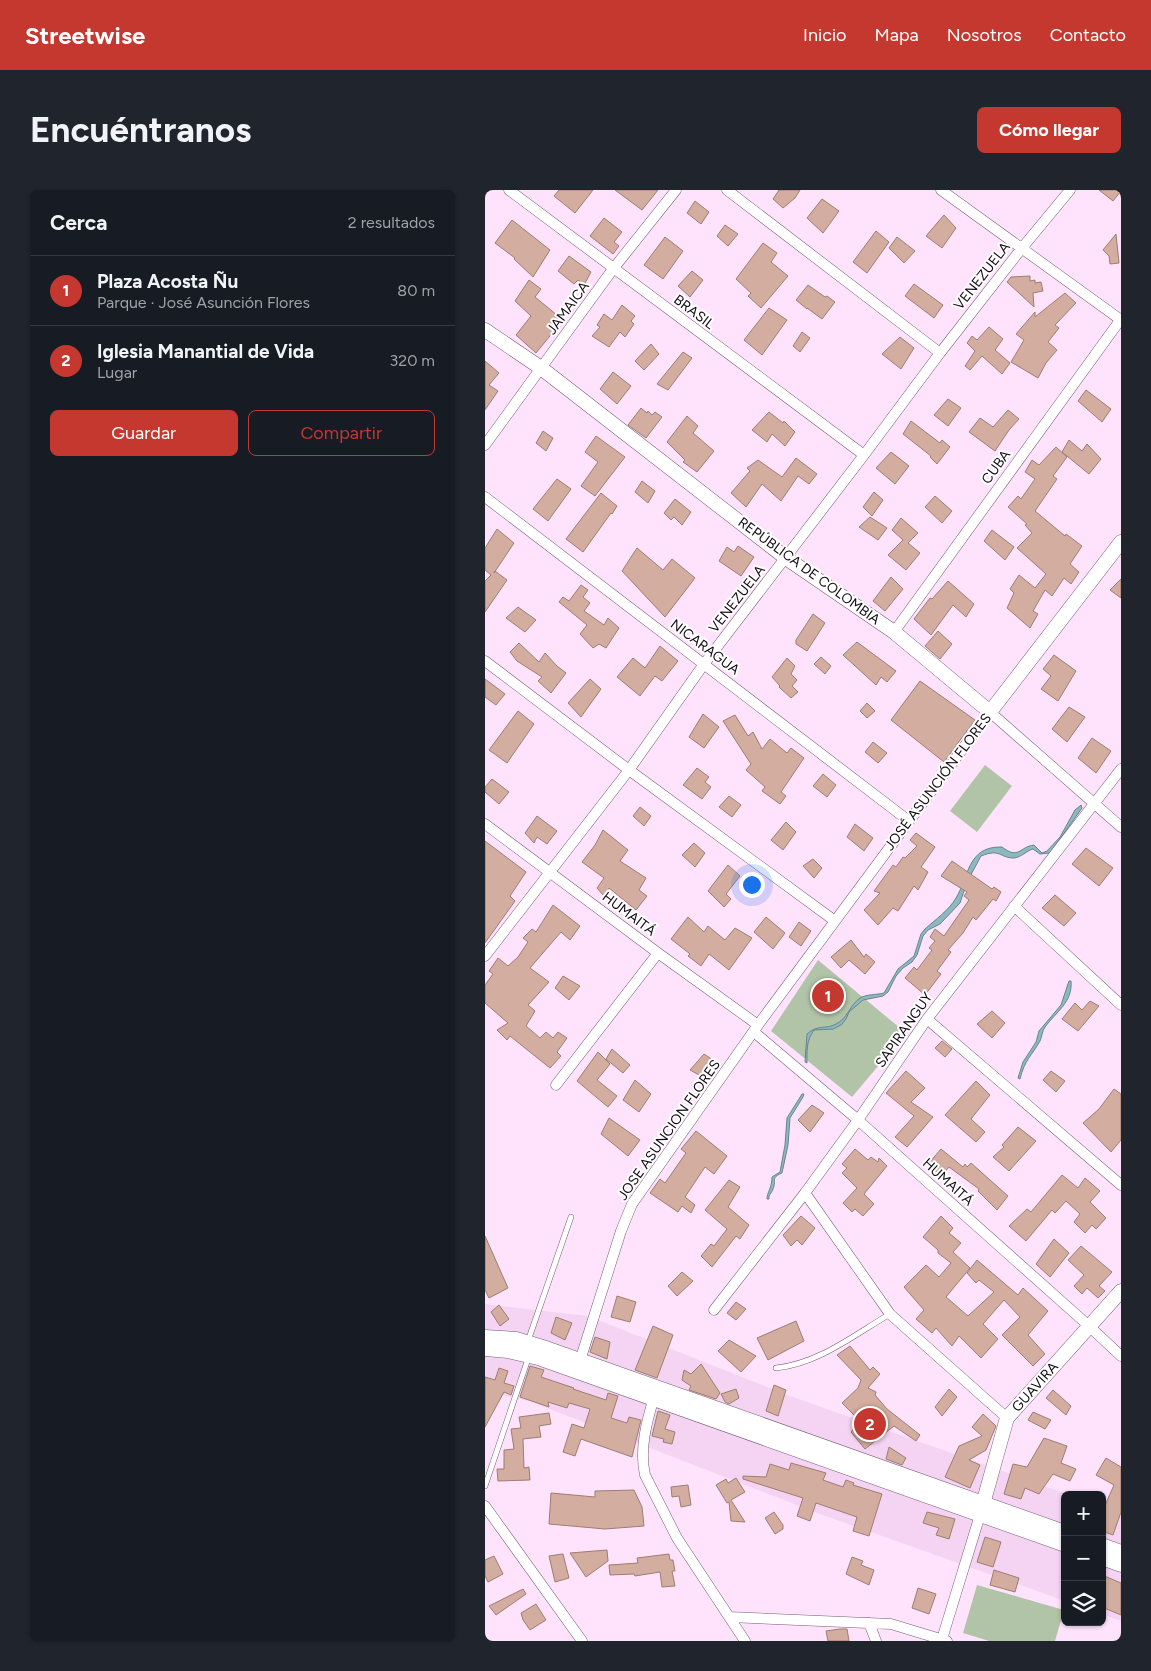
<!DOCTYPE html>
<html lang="es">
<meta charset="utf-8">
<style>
:root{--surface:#171b24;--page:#20242c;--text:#f1f3f6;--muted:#9ea1a6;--line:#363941;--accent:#c5382f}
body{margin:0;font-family:Figtree,sans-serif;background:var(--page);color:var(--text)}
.controls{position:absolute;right:15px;bottom:15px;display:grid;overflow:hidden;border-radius:8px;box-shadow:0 1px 4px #0004}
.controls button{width:45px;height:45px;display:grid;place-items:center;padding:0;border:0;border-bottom:1px solid var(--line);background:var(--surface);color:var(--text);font:25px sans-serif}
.you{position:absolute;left:266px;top:694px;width:18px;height:18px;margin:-12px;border:4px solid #fff;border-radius:50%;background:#1a73e8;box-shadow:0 0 0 8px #1a73e833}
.badge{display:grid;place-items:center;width:32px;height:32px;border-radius:50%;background:var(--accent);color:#fff;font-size:16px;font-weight:700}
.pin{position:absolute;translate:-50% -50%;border:2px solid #fff;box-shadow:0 1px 5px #0006}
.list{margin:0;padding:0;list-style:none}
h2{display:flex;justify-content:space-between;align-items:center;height:65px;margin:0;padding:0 20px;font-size:21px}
h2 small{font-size:16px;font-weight:400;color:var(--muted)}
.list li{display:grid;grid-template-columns:32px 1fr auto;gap:15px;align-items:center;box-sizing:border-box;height:70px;padding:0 20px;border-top:1px solid var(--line)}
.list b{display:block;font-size:19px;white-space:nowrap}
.list p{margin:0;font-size:16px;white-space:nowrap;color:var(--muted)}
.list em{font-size:16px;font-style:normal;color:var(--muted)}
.actions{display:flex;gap:10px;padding:15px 20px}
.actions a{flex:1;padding:11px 0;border:1px solid var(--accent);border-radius:8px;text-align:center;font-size:18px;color:var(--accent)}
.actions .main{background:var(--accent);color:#fff}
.icon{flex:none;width:28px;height:28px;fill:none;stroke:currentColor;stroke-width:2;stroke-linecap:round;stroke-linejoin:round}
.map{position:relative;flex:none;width:636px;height:1451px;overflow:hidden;border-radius:8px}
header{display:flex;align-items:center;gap:30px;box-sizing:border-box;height:70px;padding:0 25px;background:var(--accent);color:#fff}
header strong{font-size:24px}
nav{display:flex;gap:28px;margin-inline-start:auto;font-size:18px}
.intro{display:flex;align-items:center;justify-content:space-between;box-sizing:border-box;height:120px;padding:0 30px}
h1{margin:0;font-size:35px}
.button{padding:12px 22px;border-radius:8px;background:var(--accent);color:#fff;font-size:18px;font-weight:700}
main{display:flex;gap:30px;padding:0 30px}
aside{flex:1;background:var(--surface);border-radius:8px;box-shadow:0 1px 4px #0004}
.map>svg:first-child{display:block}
.built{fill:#f4d4f2}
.green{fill:#b2c4a8}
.water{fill:#8cb9c0;stroke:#68848c}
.building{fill:#d3ad9f;stroke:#9e7d71}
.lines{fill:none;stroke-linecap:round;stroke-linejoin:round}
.lane-casing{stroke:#755d73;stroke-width:6}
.street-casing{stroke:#755d73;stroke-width:11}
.secondary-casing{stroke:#755d73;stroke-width:15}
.lane{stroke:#fff;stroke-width:5}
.street{stroke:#fff;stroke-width:10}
.secondary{stroke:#fff;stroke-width:14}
.labels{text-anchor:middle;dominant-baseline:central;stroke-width:4;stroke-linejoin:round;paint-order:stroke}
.street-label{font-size:14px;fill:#130a13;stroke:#fff}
</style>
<header>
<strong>Streetwise</strong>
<nav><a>Inicio</a><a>Mapa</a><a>Nosotros</a><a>Contacto</a></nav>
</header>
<div class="intro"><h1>Encuéntranos</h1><a class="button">Cómo llegar</a></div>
<main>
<aside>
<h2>Cerca<small>2 resultados</small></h2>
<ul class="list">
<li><span class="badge">1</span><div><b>Plaza Acosta Ñu</b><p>Parque · José Asunción Flores</p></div><em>80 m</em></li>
<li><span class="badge">2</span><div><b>Iglesia Manantial de Vida</b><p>Lugar</p></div><em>320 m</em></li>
</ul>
<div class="actions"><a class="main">Guardar</a><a>Compartir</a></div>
</aside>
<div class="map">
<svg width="636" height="1451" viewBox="0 0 636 1451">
<rect width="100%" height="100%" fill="#ffe3fd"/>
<path class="built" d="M0 1114 103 1126 305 1206 585 1305H580V1339L0 1144Z
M0 1163 36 1166 339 1277 444 1310 580 1357V1411L335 1324 44 1211 0 1202Z
M617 1316 636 1323V1360L617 1353Z
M617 1370 636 1377V1431L617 1424Z"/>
<path class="green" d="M500 575 527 596 492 642 465 621Z
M333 770 421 843 367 907 286 841Z
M492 1395 579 1420 570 1451H504L478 1443Z"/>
<path class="water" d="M596 615 597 618 565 663 555 664 548 659C541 661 537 667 529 668 514 668 516 658 496 666L482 692 475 713 455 734 443 740 438 746 432 765 427 772 418 778 411 786 403 802 398 806 378 810 364 822 361 829 356 835 348 839 329 840C321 851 322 861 322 873L320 872 322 844C333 834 340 840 351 834 362 829 365 815 375 808 382 804 391 805 399 803L413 779 429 766 436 744 440 739C450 730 464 720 471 708 484 687 482 656 517 657 534 670 534 657 549 655L557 663 562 661 575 647 590 620Z
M584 791H586C588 812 571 822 560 837 557 841 557 847 555 851 546 867 540 869 535 889L533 888 538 872 551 852 554 841 576 815Z
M317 904H319L318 907 305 928 303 955 297 983C285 988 292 990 288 999 287 1002 285 1004 284 1006V1009H282C282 1002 287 998 287 987L295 982 300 955 302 928Z"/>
<path class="building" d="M74 0H108L90 23 69 6Z
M130 0H173L157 20Z
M294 0H315L310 8 298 18 288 9Z
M614 0H636V1L628 11Z
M337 9 354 21 338 43 322 28Z
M210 11 224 22 216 34 202 23Z
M459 25 471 38 457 58 441 46Z
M119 28 137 42 129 52 134 56 128 64 105 46Z
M27 30 65 60 48 87 29 69 30 68 10 53Z
M240 35 253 44 243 56 232 46Z
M391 41 404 52 382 83 368 72Z
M631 44 634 73 625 74 624 66 618 60Z
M180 47 198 61 178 89 159 75Z
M412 47 430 61 419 73 404 58Z
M278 53 292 63 286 72 303 86 276 118 263 106 266 103 251 89Z
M84 66 106 82 99 95 93 90 89 94 73 81Z
M207 81 218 90 205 107 193 96Z
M545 86V91L550 90V93L556 92 558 101 548 103 549 117 522 92 526 87Z
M44 90 56 99 50 107 78 130 51 163 31 145 46 126 30 111Z
M429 94 458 115 449 128 420 106Z
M323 95 340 107 342 106 350 112 337 129 322 118V119L311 110Z
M580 103 591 113 570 135 574 138 563 152 572 160 561 173 553 188 526 172 539 150 531 144 550 122V127Z
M137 115 150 126 146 131 149 134 140 147 135 142 124 157 107 146 115 137 112 135 119 124 127 130Z
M284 118 302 130 277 165 259 150Z
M504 137 518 149 510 160 525 173 517 184 497 166 485 180 480 176 490 161 482 153 487 146 492 150Z
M317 142 325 148 315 162 308 156Z
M415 147 429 158 416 179 397 164Z
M166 154 174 164 159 180 150 171Z
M198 162 207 168 183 200 172 194Z
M0 171 14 183 4 195 13 201 0 220Z
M128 182 146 196 132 214 115 199Z
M601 200 626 219 617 232 593 211Z
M463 209 476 218 463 236 449 225Z
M156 218 162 223 163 221 167 225 170 222 177 227 161 248 143 235Z
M523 220 534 229 524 240 510 261 484 242 495 228 508 237Z
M284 222 298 233 299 231 310 242 300 256 287 244 282 252 267 240Z
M202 226 213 236 208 243 229 261 212 282 198 272 200 270 182 252Z
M426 231 455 253 457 250 465 257 452 274 445 267 446 266 418 244Z
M58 241 68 248 61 261 51 253Z
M111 246 140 267 110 306 96 296 113 272 100 262Z
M584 250 597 261 602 254 616 269 604 284 577 262Z
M571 257 582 267 568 286 572 289 550 321 580 346 581 344 597 356 585 374 594 382 586 394 579 388 567 406 560 400 548 421 553 424 545 438 522 418 529 403 525 399 534 385 550 398 561 384 532 358 547 343 540 335 542 334 523 317 533 306 536 309 550 289 540 282 547 270 554 275Z
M406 262 424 276 410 294 391 278Z
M311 268 332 284 324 294 313 286 296 311 277 294 261 317 246 303 265 281 262 278 273 270 297 287Z
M72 289 86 299 63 331 48 319Z
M157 291 170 301 163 313 150 302Z
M389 302 398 310 387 326 378 317Z
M116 303 132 316 127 324 126 323 98 362 81 349Z
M450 306 467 321 457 333 440 317Z
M190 309 206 322 197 335 189 327 186 330 179 323Z
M385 327 402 338 393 350 374 337Z
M416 328 433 343 423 353 435 363 421 380 403 365 418 350 407 340Z
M12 339 29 353 9 383 10 381 22 390 0 422V391L6 385 0 380V358Z
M507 340 529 357 520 370 499 351Z
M253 356 269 367 256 386 234 371 242 357 249 362Z
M152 358 178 380 187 369 210 388 180 427 137 381Z
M406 387 418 399 400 421 388 411Z
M636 389V408L625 400Z
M463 391 489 414 481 427 468 415 446 445 429 429 445 408 447 409Z
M96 395 103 400 98 407 105 413 99 421 119 435 123 428 134 438 121 458 114 454 108 458 95 444 102 435 74 412 78 407 84 411Z
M33 417 51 430 40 442 21 428Z
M328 424 340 433 322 461 311 454V450Z
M453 441 467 454 455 469 440 456Z
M372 452 411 481 402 492 396 487 391 495 358 465Z
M34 453 54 472 60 463 72 476 81 483 66 503 53 491 57 487 32 471 25 462Z
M175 456 193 471 177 491 170 486 155 506 132 487 148 468 160 478Z
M569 465 591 481 573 511 556 499 566 486 558 479Z
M336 467 346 476 340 484 329 474Z
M302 468 310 476 306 484 312 490 307 496 313 502 306 508 294 497 295 496 287 487Z
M0 489 20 504 11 515 0 507Z
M105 489 116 499 96 527 83 513Z
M435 491 490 530 459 572 406 530Z
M382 513 390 521 382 528 375 521Z
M584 517 600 527 582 552 567 539Z
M33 521 49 534 22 573 4 560Z
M218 524 234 537 219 558 204 547Z
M250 525 263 546 268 542 277 559 285 549 302 563 306 558 319 568 296 602 301 606 295 614 277 601 280 597 261 580 266 574 238 531Z
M607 548 626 561 611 583 593 568Z
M388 552 402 563 393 573 380 562Z
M212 578 224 587 220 592 226 597 217 609 198 595Z
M338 584 351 595 342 607 328 596Z
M7 589 24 602 14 614 0 602V597Z
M244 606 256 615 247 627 234 617Z
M155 617 166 626 159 636 148 626Z
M52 626 72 641 62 654 52 647 49 653 40 643Z
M301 632 311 642 298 660 286 650Z
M370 634 388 648 379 661 362 647Z
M118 640 143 660 135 671 161 688 154 700 162 706 151 720 124 698 119 706 112 698 119 688 97 672 110 655Z
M431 643 450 657 436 677 443 682 433 700 429 696 413 721 408 718 393 735 379 720 395 703 389 701 408 675 411 677 418 667 420 668 432 656 425 650Z
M0 651 41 682 25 706 30 711 0 753Z
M209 653 220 663 210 677 197 665Z
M601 658 628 678 614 696 587 674Z
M328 669 337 678 329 688 318 676Z
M467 671 507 699 509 697 516 702 511 711 508 709 491 730 488 727 478 743 463 760 466 762 452 781 456 784 440 805 420 788 429 777 432 780 447 760 444 758 450 751 445 747 450 739 459 746 484 710 479 706 482 702 456 686Z
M243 675 255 686 241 704 246 709 239 717 223 701Z
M570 705 591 723 579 736 557 718Z
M68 715 95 736 85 750 76 742 45 778 64 792 43 815 50 821 41 836 55 848 61 842 68 848 73 842 82 848 72 862 76 866 65 878 25 846 22 850 12 840 23 833 0 813V795L8 784 4 781 13 768 23 776 33 767 43 752 38 748 47 739 51 742Z
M203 727 219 742 223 736 240 750 250 738 267 748 244 780 224 764 216 776 203 766 205 764 186 749Z
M281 727 300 743 288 759 269 742Z
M314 732 326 741 316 756 304 747Z
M366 750 379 767 381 764 390 772 380 784 364 770 356 778 346 767Z
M78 786 95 796 84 810 70 798Z
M605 811 614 816 593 841 577 829 590 813 597 820Z
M507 821 520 833 507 848 492 834Z
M457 851 467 859 460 867 450 858Z
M127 859 145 875 138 883 121 869Z
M113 862 125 874 112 890 132 906 123 917 92 891Z
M219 864 228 870 216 886 205 880Z
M421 881 440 898 426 912 448 927 422 957 410 947 429 926 401 903Z
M566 881 580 891 571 902 558 890Z
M150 890 166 904 154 922 138 910Z
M491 891 505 905 486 929 500 942 491 952 460 925Z
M629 899 636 904V950L626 962 598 933 614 919Z
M327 915 339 923 325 942 313 930Z
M124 928 155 950 143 966 116 944Z
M533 937 551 951 524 981 508 967 519 957 517 955Z
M211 941 242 966 229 984 220 977 200 1007 210 1015 206 1023 197 1016 193 1022 165 1003 175 989 180 993 201 963 196 959Z
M370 959 383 970 386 967 393 972 394 968 402 976 379 1004 389 1014 378 1026 370 1019 367 1022 358 1013 372 998 357 983 362 978 357 974Z
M456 959 478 977 480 974 482 977 486 973 523 1006 512 1020 493 1001 494 999 464 977 456 986 443 974Z
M577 985 593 998 600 988 615 1001 605 1012 621 1028 611 1039 607 1035 600 1043 589 1032 595 1024 581 1011 570 1023 567 1020 541 1051 524 1036 542 1019 546 1022Z
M244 990 255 997 243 1017 264 1035 255 1049 251 1046 227 1077 216 1066 226 1054 229 1056 242 1039 220 1020Z
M316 1026 330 1038 317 1055 312 1050 306 1056 298 1045Z
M456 1026 468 1038 464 1043 476 1053 468 1062 485 1078 461 1107 483 1126 509 1102 494 1090 491 1093 482 1083 492 1070 533 1105 538 1098 563 1121 543 1145 560 1164 548 1176 517 1145 535 1127 519 1110 498 1134 513 1149 496 1168 474 1146 467 1156 451 1138 447 1143 431 1129 439 1120 419 1097 441 1075 454 1087 466 1073 453 1063V1060L438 1047Z
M0 1046 23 1098 4 1108 0 1100Z
M569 1049 584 1063 565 1087 551 1074Z
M596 1056 627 1082 614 1096 620 1101 613 1108 602 1098 597 1104 589 1096 599 1085 583 1070Z
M197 1082 208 1091 192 1106 183 1096Z
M132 1106 151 1112 145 1132 126 1127Z
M251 1112 261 1119 251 1130 242 1123Z
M14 1115 24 1129 15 1136 6 1122Z
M71 1127 87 1133 80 1150 66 1143Z
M311 1131 319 1151 283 1170 272 1148Z
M168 1136 188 1145 172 1188 150 1180Z
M110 1147 125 1152 122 1169 105 1162Z
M244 1150 271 1166 256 1182 233 1161Z
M365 1156 385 1180 388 1177 395 1184 383 1198 391 1202 390 1205 402 1219 435 1245 431 1251 409 1236 380 1259 366 1242 375 1231 357 1213 373 1198 376 1190 352 1165Z
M216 1174 235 1203 231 1209 204 1200 206 1196 197 1190 199 1180 206 1184Z
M45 1176 59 1180 56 1187 89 1198 88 1199 121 1210 123 1203 133 1206 126 1228 142 1233 144 1227 156 1230 147 1267 96 1249 90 1266 78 1262 87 1234 99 1238 105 1219 84 1213 82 1218 63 1212 64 1217 35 1207Z
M14 1178 23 1181 19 1193 29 1196 26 1205 19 1202 0 1237V1187L10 1190Z
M289 1195 301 1200 293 1226 281 1221Z
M251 1199 254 1208 244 1214 240 1212 236 1204Z
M464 1199 472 1207 457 1226 450 1217Z
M568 1200 586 1216 581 1225 561 1208Z
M173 1221 185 1225 180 1239 190 1242 187 1254 178 1252 179 1249 167 1246Z
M548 1222 566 1230 560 1239 543 1230Z
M64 1223 66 1234 54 1236 56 1247 38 1249 39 1278 44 1277 45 1290 13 1291 12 1279H19V1260L29 1259 26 1239 36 1238 34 1227Z
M498 1224 511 1236 501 1260 484 1270 495 1275 485 1298 460 1287 474 1256 497 1246 487 1237Z
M559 1248 582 1256 576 1273 591 1279 585 1291 568 1284 554 1304 540 1298 536 1309 519 1304 528 1274 542 1277Z
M404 1257 421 1268 417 1275 401 1269Z
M621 1268 636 1277V1322L628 1345 617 1341V1322L629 1295 611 1285Z
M306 1273 341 1283 338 1290 358 1297 361 1290 369 1293 368 1295 397 1304 384 1346 368 1341 372 1327 331 1313 325 1331 312 1326 318 1308 258 1289V1286L281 1287 285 1274 304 1280Z
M251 1288 260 1302 246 1310 260 1332 246 1331 244 1312 242 1313 231 1295 241 1289 243 1293Z
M203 1295 206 1315 196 1317 194 1306 187 1307 186 1297Z
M149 1300 157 1317 159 1336 120 1339 64 1334 66 1303 110 1307V1301Z
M289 1322 298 1335V1339L290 1344 280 1328Z
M442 1322 470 1329 464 1349 451 1345 454 1338 438 1333Z
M500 1347 516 1352 508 1377 492 1372Z
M122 1360 123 1371 101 1387 85 1363Z
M77 1364H78L84 1388 70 1392 64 1366Z
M184 1364 185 1370H188L190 1381H187L190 1396 177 1397 175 1382 150 1386 149 1384 125 1385 124 1375 153 1373 152 1368Z
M9 1366 18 1384 3 1392 0 1386V1370Z
M367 1367 378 1371 376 1375 389 1380 384 1395 361 1384Z
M509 1380 534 1388 530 1402 505 1395Z
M617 1385 636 1393V1425L617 1417Z
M433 1398 451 1404 444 1424 427 1418Z
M38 1399 41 1404 11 1425 4 1416Z
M51 1414 61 1430 45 1440 38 1430 36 1423Z
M355 1439H362L364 1451H343L341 1441Z"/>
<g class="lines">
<defs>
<path id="lane" d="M43 1151 86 1027
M291 1178C333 1174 369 1145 405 1124
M0 1296 44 1166"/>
<path id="street" d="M24 0 379 265
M242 0 455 163
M456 0 636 130
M0 255 128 79 191 0
M0 307 424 631
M409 442 636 129
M0 471 144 580 350 731
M0 634 173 763 273 835
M529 716 636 815
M0 766 144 580 219 474 379 265 455 163 537 58 585 0
M442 829 636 995
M269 842 373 930 604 1136 636 1166
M71 895 173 763
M320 1003 405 1124 522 1228
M229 1120 320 1003 373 930 442 829 636 579
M93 1177 136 1041 147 1014 273 835 505 522 636 637
M170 1204C162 1230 154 1259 160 1285L192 1348 260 1451
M0 1316 97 1451
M244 1427 406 1434 462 1451
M384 1433 391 1451
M457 1449 495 1325"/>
<path id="secondary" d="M0 140 56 178 301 368 409 442 505 522 636 352
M0 1147 31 1149 61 1158 580 1342
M0 1159 23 1161 53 1168 580 1355
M496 1321 522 1228 636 1101
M617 1355 636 1362
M617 1368 636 1375"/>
</defs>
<use href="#lane" class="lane-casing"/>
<use href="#street" class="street-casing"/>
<use href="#secondary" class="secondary-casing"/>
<use href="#lane" class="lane"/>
<use href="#street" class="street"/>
<use href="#secondary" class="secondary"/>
</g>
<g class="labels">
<g class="street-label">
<text transform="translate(497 86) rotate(-52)">VENEZUELA</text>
<text transform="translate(83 118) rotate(-54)">JAMAICA</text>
<text transform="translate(209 122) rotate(37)">BRASIL</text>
<text transform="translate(511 277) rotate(-54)">CUBA</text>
<text transform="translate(324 381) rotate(36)">REPÚBLICA DE COLOMBIA</text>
<text transform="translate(252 409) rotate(-52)">VENEZUELA</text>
<text transform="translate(220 457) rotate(37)">NICARAGUA</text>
<text transform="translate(453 592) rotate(-53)">JOSÉ ASUNCIÓN FLORES</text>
<text transform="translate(144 724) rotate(37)">HUMAITÁ</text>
<text transform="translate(419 840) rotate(-55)">SAPIRANGUY</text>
<text transform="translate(184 940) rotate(-55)">JOSE ASUNCION FLORES</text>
<text transform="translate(463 992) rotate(42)">HUMAITÁ</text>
<text transform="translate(550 1197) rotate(-48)">GUAVIRA</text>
</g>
</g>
</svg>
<div class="controls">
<button>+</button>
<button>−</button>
<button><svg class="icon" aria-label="layers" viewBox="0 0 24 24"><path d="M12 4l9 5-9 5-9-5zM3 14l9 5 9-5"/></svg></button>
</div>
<div class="you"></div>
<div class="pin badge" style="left:343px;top:806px">1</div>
<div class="pin badge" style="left:385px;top:1234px">2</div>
</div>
</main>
